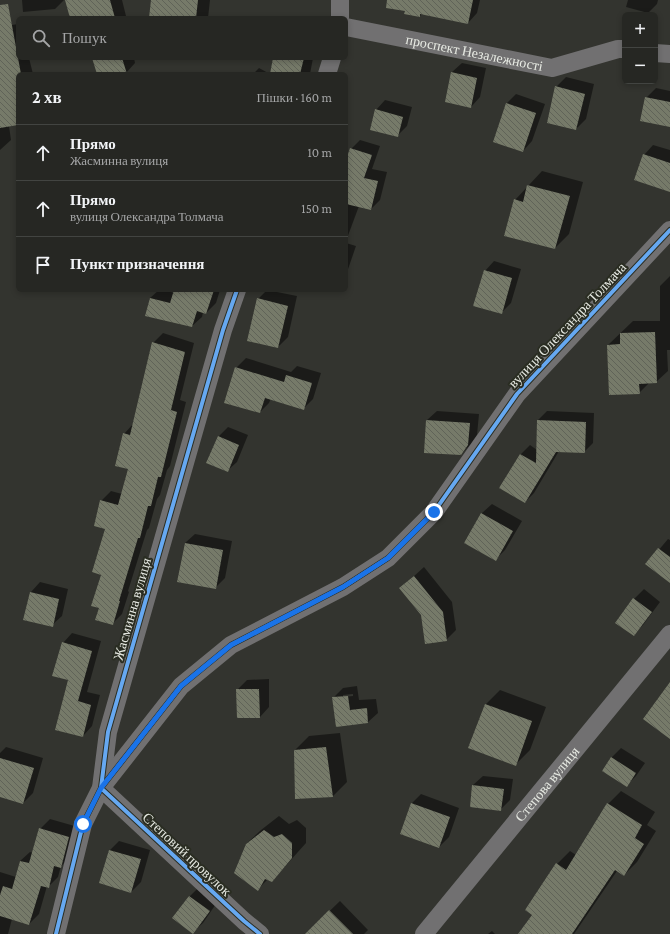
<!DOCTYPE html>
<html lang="uk">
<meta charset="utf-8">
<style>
:root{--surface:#262723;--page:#2e2f2b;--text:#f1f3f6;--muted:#a4a5a6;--line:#424441}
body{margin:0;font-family:"Crimson Pro",serif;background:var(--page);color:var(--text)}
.controls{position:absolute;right:12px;top:12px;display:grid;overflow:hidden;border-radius:6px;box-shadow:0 2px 6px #0003}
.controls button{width:36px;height:36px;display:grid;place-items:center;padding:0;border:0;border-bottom:1px solid var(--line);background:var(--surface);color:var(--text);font:20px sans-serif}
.stop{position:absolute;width:12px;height:12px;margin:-9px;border:3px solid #1a73e8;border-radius:50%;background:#fff}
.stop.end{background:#1a73e8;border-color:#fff;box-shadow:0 1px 4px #0008}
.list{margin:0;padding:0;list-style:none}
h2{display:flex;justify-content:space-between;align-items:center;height:52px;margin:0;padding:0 16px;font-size:17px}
h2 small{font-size:13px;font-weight:400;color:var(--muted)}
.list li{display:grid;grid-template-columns:26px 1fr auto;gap:12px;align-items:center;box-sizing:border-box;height:56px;padding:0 16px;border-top:1px solid var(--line)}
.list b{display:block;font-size:15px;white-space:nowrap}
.list p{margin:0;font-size:13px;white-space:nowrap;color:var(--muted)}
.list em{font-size:13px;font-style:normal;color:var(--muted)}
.icon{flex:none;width:22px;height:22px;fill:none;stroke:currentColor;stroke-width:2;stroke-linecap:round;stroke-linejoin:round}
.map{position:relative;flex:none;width:670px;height:934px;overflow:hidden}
.search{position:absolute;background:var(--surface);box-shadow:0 2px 6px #0003;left:16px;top:16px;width:332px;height:44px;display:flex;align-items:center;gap:10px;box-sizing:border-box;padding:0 14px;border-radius:6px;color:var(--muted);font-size:15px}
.panel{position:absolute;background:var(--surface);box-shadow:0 2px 6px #0003;left:16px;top:72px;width:332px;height:220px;border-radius:6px}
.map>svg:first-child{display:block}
.shadow{fill:#0007;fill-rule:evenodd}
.building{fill:url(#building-back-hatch)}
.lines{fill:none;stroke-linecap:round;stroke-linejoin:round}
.minor{stroke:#717071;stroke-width:18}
.cycleway-casing{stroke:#2a2d22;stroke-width:6}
.cycleway{stroke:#66a8f1;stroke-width:4}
.route{stroke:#1a73e8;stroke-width:5}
.labels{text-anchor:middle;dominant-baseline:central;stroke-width:4;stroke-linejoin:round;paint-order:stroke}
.street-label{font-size:14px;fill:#e7eae3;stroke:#2a2d22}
</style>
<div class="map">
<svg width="670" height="934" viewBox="0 0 670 934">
<defs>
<pattern id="building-back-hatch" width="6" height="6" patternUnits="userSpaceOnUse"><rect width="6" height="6" fill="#767a69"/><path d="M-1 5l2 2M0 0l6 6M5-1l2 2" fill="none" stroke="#606358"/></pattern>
</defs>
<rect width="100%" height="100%" fill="#33342f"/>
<path class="shadow" d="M22 0H64L55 9 23 12Z
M67 0H122L126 16 125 18H71Z
M152 0H210L208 18H150Z
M408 0H480L477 13 468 23 422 14 420 16Z
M628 0H658L657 4 648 13 626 7Z
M18 24V58H29L33 74H18V124L9 126 11 140 0 150V27Z
M94 58H134L135 63 126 73 121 74H98Z
M274 58H313L310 74H271Z
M462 63 486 68 480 97 471 107 452 72Z
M259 68 270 74H253Z
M566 77 594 84 586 119 576 129 556 87Z
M656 88 670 91V126L646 98Z
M516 94 545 104 532 141 523 151 506 104Z
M385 100 412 107 407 126 397 136 376 110Z
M360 140 380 146 372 169 387 172 380 200 371 209 359 206 346 241V163L351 149Z
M653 145 670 150V191L644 155Z
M542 171 583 182 569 234 555 248 515 200Z
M346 243 356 246 346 275Z
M494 261 521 269 511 303 501 313 485 271Z
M670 276V350H667L668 371 656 382H650L639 393 608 345 633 321H660V286Z
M159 290H165L174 293 175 290H220L216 303 206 313 203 312 202 317 192 326 150 298Z
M267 290 297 296 288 337 278 347 258 299Z
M163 333 194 343 180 400 186 402 170 466 167 470 160 495 157 499 149 528 147 530 128 591 129 592 122 614 112 624 100 608 107 529 101 501 111 491 122 494 129 469 124 434 133 424 153 343Z
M246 358 291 372 297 366 321 373 313 399 303 409 271 398 269 403 260 412 236 368Z
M437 411 479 414 477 435 470 445 461 454 427 420Z
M547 411 594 413 593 443 584 452 559 451 534 493 525 502 501 488 521 454 530 445 537 450 538 420Z
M228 427 248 435 237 462 227 471 207 463 219 436Z
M492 504 522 521 505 550 495 560 465 543 482 513Z
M195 534 232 541 225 578 215 588 185 543Z
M668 539 670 540V582L647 564Z
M424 567 452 602 456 630 446 640 422 614 401 588Z
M40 582 68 589 62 616 52 625 24 619 31 592Z
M644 589 660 602 643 625 634 635V599Z
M72 633 101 641 87 692 100 695 92 726 83 736 63 643Z
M269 679V707L260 717 237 690 247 680Z
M357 686 359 700 376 699 378 713 368 722 337 726 333 698 343 688ZM353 694V696L343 697V695Z
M500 690 546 707 530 750 515 765 486 704Z
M340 733 347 782 333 796 295 750 309 736Z
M6 747 43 758 33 793 23 803 0 796V753Z
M621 748 645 763 636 776 627 785 603 770 612 757Z
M483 776 513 779 510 800 500 810 473 785Z
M621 791 655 812 647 825 656 831 637 862 624 875 617 871 574 934H519L534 914 526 910 557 864 570 851 576 855 608 804Z
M421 794 459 808 449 837 439 847 412 803Z
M279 816 289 824 297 820 306 828V843L272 881 268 879 258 889 246 844 261 830Z
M50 819 78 827 70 857 61 866 58 877 48 887 47 886 39 914 29 924 12 919 8 934H0V872L16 877 20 861 30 852 33 853 40 829Z
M119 841 150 850 141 882 131 892 110 850Z
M199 887 218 901 203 923 193 932 174 918 190 896Z
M340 901 368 930 364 934H310L308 932Z
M492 931 495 934H488Z"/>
<path class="building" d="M65 0H110L115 18H70Z
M151 0H198L196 18H149Z
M387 0H473L468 24 420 14V17L404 14 405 11 386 8Z
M8 4 21 74H18V125L0 128V5Z
M92 58H122L127 74H97Z
M273 58H304L300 74H270Z
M451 72 477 78 471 108 445 102Z
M555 86 585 94 576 130 547 123Z
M645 97 670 102V127L640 121Z
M506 103 536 113 523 152 493 142Z
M375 109 403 117 398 137 370 130Z
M350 148 372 155 364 178 378 181 371 210 346 204V160Z
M643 154 670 163V192L634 180Z
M527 185 570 196 555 249 504 236 514 199 523 202Z
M484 270 512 278 502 314 473 306Z
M174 290H214L206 314 197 311 192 327 145 316 150 298 170 303Z
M257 298 288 306 278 348 247 341Z
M655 332 657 383 639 384 640 394 609 395 607 345 620 344V333Z
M152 342 185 352 171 410 177 412 161 477H158L151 506H148L140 538H138L119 601H120L113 625 95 620 99 608 91 606 101 575 92 572 105 529 94 526 100 500 118 505 128 469 115 466 123 433 130 435Z
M235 367 284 382 286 375 312 383 304 410 265 398 260 413 224 403Z
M426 420 470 423 468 445 461 455 424 453Z
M537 420 586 422 585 453 556 452 525 503 499 488 520 454 536 463Z
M218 436 239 445 228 472 206 463Z
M481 513 513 531 496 561 464 543Z
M185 543 223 550 216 589 177 582Z
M658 548 670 557V583L645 564Z
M414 576 443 612 447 641 425 644 421 615 399 588Z
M30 592 59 599 53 627 23 620Z
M633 598 652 612 634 636 615 623Z
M62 642 92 651 78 701 91 705 83 737 55 730 68 680 52 676Z
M670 682V739L643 719Z
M236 689H259L260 718H237Z
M348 696 350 710 367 708 368 723 336 727 332 697Z
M485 704 532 721 516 766 468 748Z
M326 747 333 797 295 799 294 750Z
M611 757 636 773 627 787 602 771Z
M0 758 34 768 23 804 0 797Z
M472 785 504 789 501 811 470 807Z
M411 803 450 817 439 848 400 834Z
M607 803 642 825 635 838 644 844 624 876 615 870 572 934H518L532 915 525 910 556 863 566 870Z
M39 828 69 837 61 868 54 866 49 888 41 886 29 925 0 916V895L3 886 12 889 20 861 29 863Z
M264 830 274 837 282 834 292 843V858L272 882 265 879 258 891 234 873 246 844Z
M109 850 141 859 131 893 99 883Z
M189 896 210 911 193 934 172 918Z
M329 910 353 934H305Z"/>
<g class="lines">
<g class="minor">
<path d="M340 18V0"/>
<path id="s1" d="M346 27 552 68 618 49H625"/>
<path d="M655 53 670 54"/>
<path d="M327 74 332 58"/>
<path d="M56 934 83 824 101 788 108 732 223 330 237 290"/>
<path d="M260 934 244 921 101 788 181 686 231 645 343 587 388 558 434 512 517 394 670 230"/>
<path id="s2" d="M424 934 670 634"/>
</g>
<defs>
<path id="cycleway" d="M56 934 83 824 101 788 108 732 223 330 237 290
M260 934 244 921 101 788 181 686 231 645 343 587 388 558 434 512 517 394 670 230"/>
</defs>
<use href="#cycleway" class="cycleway-casing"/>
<use href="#cycleway" class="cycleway"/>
</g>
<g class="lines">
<path class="route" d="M83 824 101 788 181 686 231 645 343 587 388 558 434 512"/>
</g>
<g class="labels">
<g class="street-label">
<text stroke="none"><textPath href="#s1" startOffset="131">проспект Незалежності</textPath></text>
<text transform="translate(567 325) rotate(-47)">вулиця Олександра Толмача</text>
<text transform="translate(132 609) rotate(-74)">Жасминна вулиця</text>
<text stroke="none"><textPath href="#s2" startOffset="194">Степова вулиця</textPath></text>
<text transform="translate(187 854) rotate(43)">Степовий провулок</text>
</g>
</g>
</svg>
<div class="controls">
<button>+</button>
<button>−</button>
</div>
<div class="stop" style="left:83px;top:824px"></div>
<div class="stop end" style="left:434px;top:512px"></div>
<div class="search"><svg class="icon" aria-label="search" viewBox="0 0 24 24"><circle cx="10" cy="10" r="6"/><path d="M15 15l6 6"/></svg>Пошук</div>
<section class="panel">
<h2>2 хв<small>Пішки · 160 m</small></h2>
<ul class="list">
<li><svg class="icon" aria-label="ahead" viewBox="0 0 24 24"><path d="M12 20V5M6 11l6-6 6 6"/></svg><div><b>Прямо</b><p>Жасминна вулиця</p></div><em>10 m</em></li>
<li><svg class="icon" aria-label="ahead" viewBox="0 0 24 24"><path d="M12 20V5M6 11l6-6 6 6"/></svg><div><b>Прямо</b><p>вулиця Олександра Толмача</p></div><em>150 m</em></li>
<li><svg class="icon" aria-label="arrive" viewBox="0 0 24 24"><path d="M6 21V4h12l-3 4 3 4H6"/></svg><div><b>Пункт призначення</b></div></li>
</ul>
</section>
</div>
